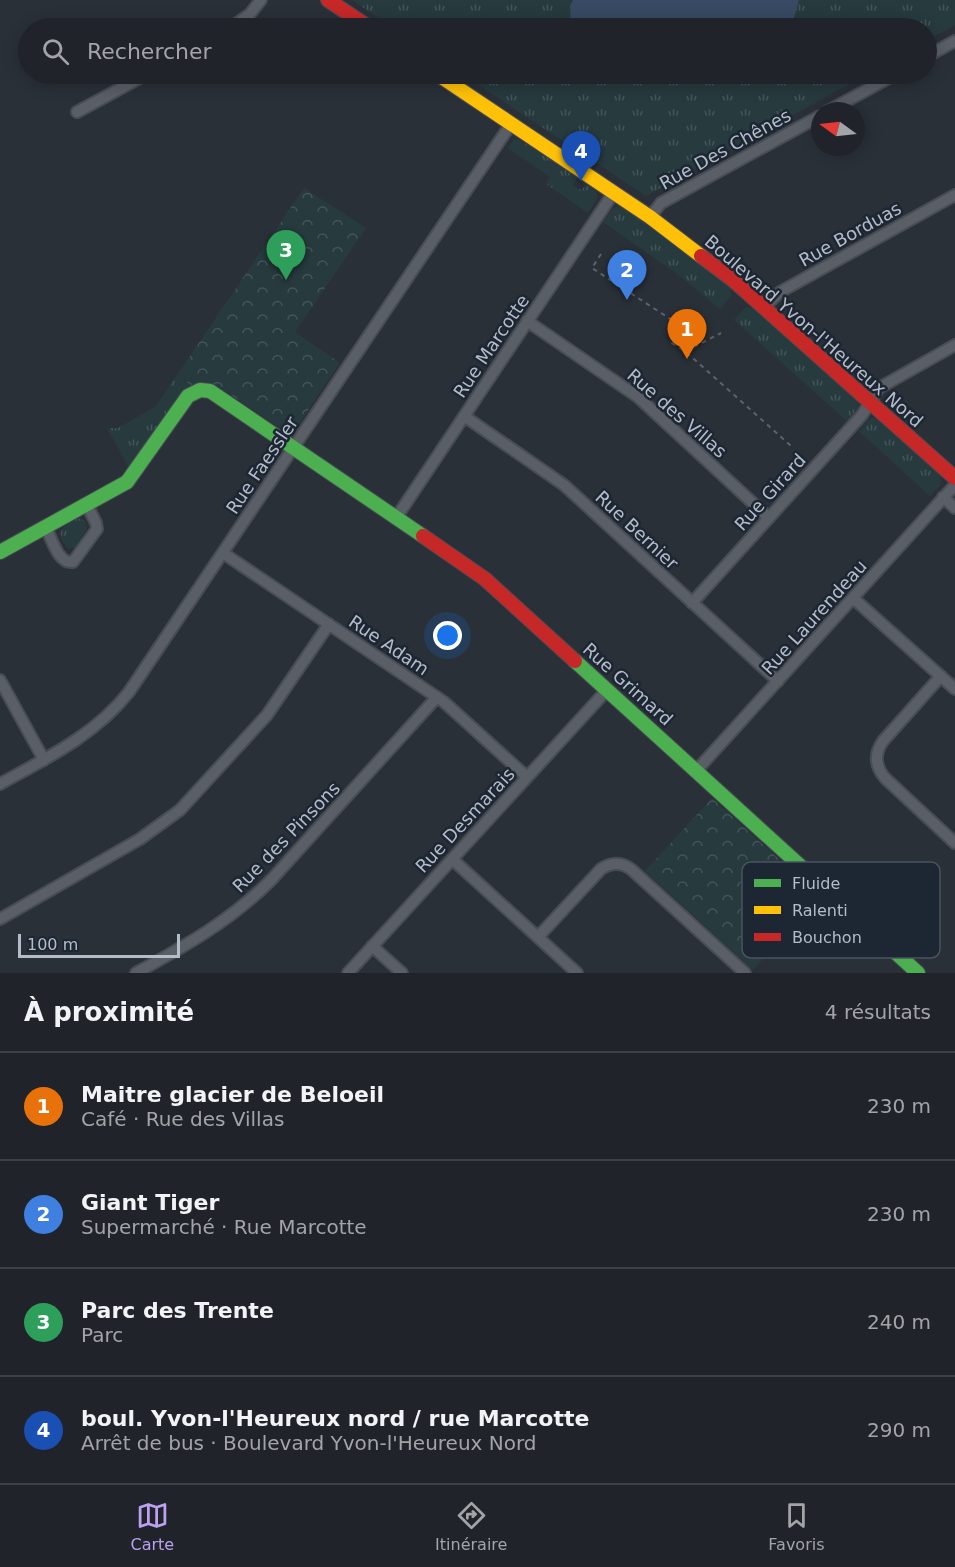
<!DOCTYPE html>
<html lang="fr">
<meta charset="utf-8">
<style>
:root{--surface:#20242a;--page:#282c32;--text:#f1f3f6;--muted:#a2a4a8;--line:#3d4147;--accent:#bca0f2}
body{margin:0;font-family:"DejaVu Sans",sans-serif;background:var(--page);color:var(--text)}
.compass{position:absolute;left:811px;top:102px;width:54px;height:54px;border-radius:50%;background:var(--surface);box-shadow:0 3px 15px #0003;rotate:285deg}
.scale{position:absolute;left:18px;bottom:15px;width:162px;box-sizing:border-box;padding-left:6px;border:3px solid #b4bcc9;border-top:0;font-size:16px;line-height:21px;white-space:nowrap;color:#b4bcc9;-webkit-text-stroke:4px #1d2633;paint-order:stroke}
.you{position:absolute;left:448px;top:636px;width:21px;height:21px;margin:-15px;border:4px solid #fff;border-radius:50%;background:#1a73e8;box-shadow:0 0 0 9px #1a73e833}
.badge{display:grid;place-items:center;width:39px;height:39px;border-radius:50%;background:var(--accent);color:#fff;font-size:20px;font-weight:700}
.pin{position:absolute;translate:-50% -50px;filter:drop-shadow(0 2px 3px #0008)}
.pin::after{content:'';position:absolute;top:32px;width:21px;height:18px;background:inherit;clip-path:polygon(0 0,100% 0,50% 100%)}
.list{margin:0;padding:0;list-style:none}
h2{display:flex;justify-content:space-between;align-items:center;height:78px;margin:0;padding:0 24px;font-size:26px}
h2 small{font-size:20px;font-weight:400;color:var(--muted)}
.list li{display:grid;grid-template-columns:39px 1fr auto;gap:18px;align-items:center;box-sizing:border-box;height:108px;padding:0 24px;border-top:2px solid var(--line)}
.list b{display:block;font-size:22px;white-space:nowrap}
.list p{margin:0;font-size:20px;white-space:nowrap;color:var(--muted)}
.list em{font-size:20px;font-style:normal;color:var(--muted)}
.icon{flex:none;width:33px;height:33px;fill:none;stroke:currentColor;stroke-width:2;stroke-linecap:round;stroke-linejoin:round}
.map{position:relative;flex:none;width:955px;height:973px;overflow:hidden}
.search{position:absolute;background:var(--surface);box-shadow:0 3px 15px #0003;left:18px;right:18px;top:18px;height:66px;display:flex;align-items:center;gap:15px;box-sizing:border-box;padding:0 21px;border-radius:33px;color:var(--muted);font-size:22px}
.sheet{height:510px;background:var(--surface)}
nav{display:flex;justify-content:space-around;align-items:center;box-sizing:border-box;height:84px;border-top:2px solid var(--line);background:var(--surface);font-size:16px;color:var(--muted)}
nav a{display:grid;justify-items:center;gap:3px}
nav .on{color:var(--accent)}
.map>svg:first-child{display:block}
.grass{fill:url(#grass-tufts)}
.park{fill:url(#park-crowns)}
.water{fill:#384963}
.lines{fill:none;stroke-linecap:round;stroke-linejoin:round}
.street-casing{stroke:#484c53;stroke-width:14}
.fast-casing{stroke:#484c53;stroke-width:16}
.slow-casing{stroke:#484c53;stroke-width:16}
.jam-casing{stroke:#484c53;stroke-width:16}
.path{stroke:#5d636a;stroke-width:2;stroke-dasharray:4.5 4.5;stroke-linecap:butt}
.street{stroke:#5a5e66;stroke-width:10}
.fast{stroke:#4caf50;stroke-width:14}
.slow{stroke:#ffc107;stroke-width:14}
.jam{stroke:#c62828;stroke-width:14}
.labels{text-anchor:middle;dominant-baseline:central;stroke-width:5;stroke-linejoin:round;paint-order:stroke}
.street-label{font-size:18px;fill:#b4bcc9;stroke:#1d2633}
.key{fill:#1d2633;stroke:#4a5360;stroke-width:1.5}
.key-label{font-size:16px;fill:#b4bcc9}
</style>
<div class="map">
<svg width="955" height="973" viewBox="0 0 955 973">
<defs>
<pattern id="grass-tufts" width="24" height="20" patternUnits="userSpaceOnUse" patternTransform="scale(1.5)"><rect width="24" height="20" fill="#273a3e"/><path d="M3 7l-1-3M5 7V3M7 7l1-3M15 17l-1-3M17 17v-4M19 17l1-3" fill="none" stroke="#445559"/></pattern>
<pattern id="park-crowns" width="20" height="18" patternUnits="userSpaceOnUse" patternTransform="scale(1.5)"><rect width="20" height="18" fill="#273a3e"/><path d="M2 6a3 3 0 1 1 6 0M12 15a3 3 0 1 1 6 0" fill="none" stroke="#445559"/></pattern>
</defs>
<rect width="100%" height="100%" fill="#2a3038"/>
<path class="grass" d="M352 0H955V25L927 40 926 28H394Z
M462 74H867L646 196Z
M518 139 578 177 573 185 581 190 586 185 596 192 598 197 588 213 546 184 550 177 508 148 513 140Z
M619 206 674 243 731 288V296L720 309 676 273 603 222 613 208Z
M746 307 753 308 858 400V408L847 421 734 320Z
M177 375 191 385 179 395 129 468 107 428H118L155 407Z
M871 418H877L942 476 940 478 941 484 930 496 859 431Z
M78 518 85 521 87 529 76 546 69 549C52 533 63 526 78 518Z"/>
<path class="park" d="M304 188 366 228 295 332 340 363 294 431 288 433 217 386 206 383 191 385 177 375Z
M712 798 819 896 753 970 645 871Z"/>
<path class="water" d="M573 0H799L791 28H590L589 23 581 21 571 26 570 6Z"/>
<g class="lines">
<defs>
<path id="street" d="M230 28 250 14 261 0
M926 57 955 41
M828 111 896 74
M77 112 147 74
M650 217 661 203 820 116
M765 306 780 292 955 195
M527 321 638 397 769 518
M464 416 564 485 778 681
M943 497 955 508
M396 518 614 192
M46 528C52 539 58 564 73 562L97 529 96 523 87 505
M223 553 444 702 527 777
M853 598 955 689
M692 603 862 415 879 388 955 345
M941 676 883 741C874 754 875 766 885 778L955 843
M0 680 44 760
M696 771 955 485
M0 784C47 758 95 735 129 692L511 124
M452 859 577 973
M0 919 140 839 180 810 267 715 329 624
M538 937 601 869C612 862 622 862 632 870L745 973
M372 946 402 973
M136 973C185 946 232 920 272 879L437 697
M348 973 607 690"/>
<path id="fast" d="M0 552 127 482 188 396 200 390 210 391 423 536
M575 661 918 973"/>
<path id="slow" d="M437 74 650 217 701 256"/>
<path id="jam" d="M328 0 370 28
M701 256 733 280 955 478
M423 536 485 579 575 661"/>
</defs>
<use href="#street" class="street-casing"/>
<use href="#fast" class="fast-casing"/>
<use href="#slow" class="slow-casing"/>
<use href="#jam" class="jam-casing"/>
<path class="path" d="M601 254 592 268 681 326 670 342 685 351 791 446
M630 294 639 280
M686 351 721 333"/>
<use href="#street" class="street"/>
<use href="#fast" class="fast"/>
<use href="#slow" class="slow"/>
<use href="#jam" class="jam"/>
</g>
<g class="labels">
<g class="street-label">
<text transform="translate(725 149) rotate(-29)">Rue Des Chênes</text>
<text transform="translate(850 234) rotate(-29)">Rue Borduas</text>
<text transform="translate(814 331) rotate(41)">Boulevard Yvon-l'Heureux Nord</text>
<text transform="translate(491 346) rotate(-56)">Rue Marcotte</text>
<text transform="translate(677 413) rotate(41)">Rue des Villas</text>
<text transform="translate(262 465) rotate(-56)">Rue Faessler</text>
<text transform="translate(770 492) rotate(-48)">Rue Girard</text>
<text transform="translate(637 530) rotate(43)">Rue Bernier</text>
<text transform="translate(814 617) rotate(-48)">Rue Laurendeau</text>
<text transform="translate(389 645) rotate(34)">Rue Adam</text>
<text transform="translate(628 684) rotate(42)">Rue Grimard</text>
<text transform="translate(465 820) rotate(-47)">Rue Desmarais</text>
<text transform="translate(286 837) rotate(-46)">Rue des Pinsons</text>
</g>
</g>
<rect x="742" y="862" width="198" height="96" rx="9" class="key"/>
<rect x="754" y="879" width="27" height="8" fill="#4caf50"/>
<rect x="754" y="906" width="27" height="8" fill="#ffc107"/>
<rect x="754" y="933" width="27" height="8" fill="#c62828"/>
<g class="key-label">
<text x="792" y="889">Fluide</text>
<text x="792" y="916">Ralenti</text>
<text x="792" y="943">Bouchon</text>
</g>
</svg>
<svg class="compass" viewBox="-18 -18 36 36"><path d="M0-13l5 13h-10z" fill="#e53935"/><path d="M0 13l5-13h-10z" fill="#a2a4a8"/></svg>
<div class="scale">100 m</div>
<div class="you"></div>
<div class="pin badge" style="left:687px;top:359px;background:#e8710a">1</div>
<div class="pin badge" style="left:627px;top:300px;background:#3f7fe0">2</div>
<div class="pin badge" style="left:286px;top:280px;background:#2e9e5b">3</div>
<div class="pin badge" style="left:581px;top:181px;background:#1a4fb4">4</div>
<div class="search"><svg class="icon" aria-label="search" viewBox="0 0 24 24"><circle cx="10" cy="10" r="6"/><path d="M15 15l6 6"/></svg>Rechercher</div>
</div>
<section class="sheet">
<h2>À proximité<small>4 résultats</small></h2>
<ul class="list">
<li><span class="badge" style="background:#e8710a">1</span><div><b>Maitre glacier de Beloeil</b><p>Café · Rue des Villas</p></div><em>230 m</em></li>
<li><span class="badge" style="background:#3f7fe0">2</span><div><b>Giant Tiger</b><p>Supermarché · Rue Marcotte</p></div><em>230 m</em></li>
<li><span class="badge" style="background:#2e9e5b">3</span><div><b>Parc des Trente</b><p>Parc</p></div><em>240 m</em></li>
<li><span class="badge" style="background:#1a4fb4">4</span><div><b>boul. Yvon-l'Heureux nord / rue Marcotte</b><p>Arrêt de bus · Boulevard Yvon-l'Heureux Nord</p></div><em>290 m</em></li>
</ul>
</section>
<nav>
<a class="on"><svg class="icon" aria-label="map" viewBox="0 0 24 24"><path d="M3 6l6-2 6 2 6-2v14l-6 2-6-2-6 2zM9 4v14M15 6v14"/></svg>Carte</a>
<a><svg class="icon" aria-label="directions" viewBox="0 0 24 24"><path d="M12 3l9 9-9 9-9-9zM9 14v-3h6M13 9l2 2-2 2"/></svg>Itinéraire</a>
<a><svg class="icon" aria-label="saved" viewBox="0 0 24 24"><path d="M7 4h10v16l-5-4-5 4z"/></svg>Favoris</a>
</nav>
